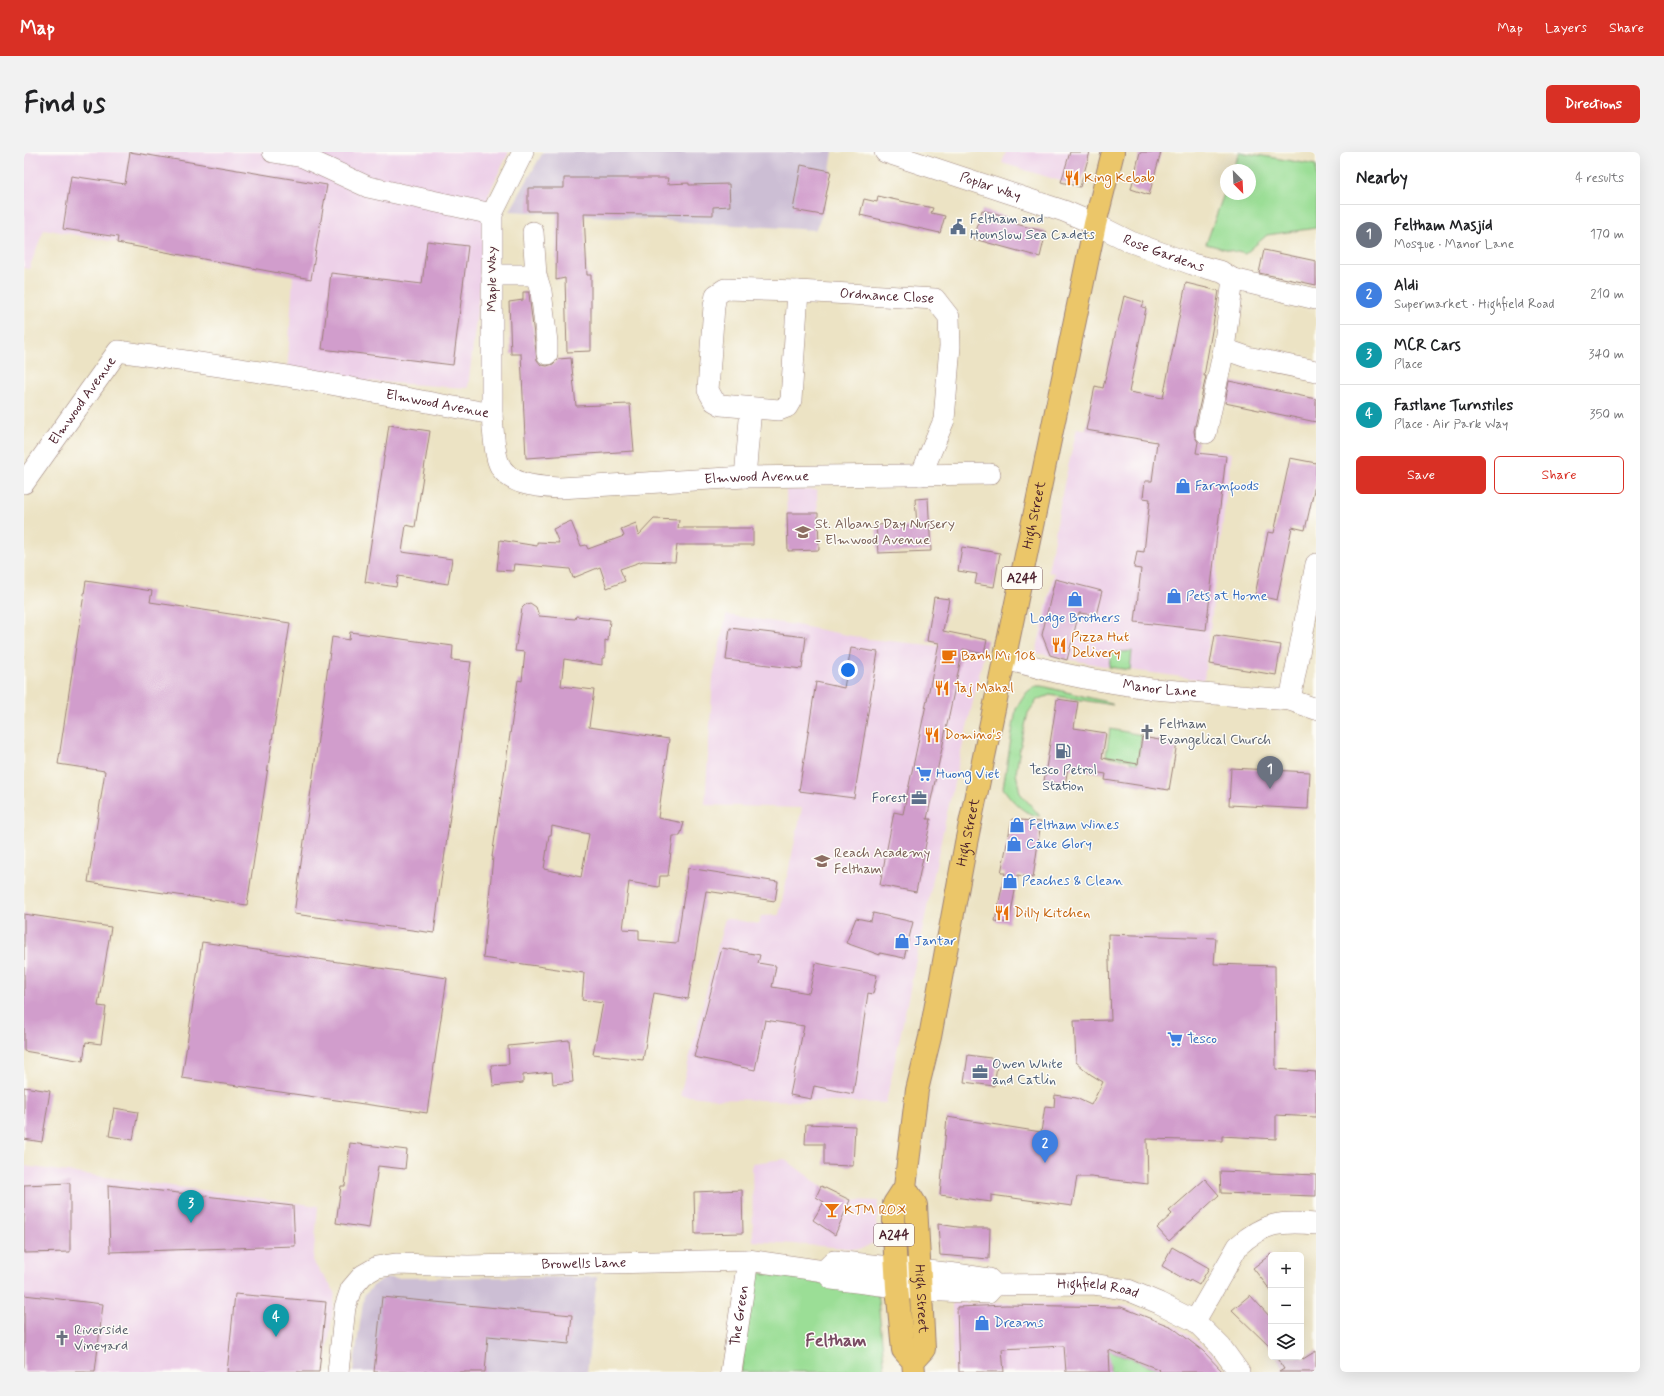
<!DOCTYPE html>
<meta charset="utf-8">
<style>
:root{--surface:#fff;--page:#f2f2f2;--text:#202124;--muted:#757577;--line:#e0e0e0;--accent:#d93025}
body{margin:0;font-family:Mynerve,sans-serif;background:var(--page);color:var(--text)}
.controls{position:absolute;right:12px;bottom:12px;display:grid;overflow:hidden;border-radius:6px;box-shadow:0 4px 16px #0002}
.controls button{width:36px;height:36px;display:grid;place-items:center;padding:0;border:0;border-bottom:1px solid var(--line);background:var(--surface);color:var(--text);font:20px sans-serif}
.compass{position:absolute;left:1196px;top:12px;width:36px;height:36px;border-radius:50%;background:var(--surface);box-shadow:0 4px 16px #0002;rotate:156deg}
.you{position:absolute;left:824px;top:518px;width:14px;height:14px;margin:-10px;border:3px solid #fff;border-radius:50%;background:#1a73e8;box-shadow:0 0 0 6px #1a73e833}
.badge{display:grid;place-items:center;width:26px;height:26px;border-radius:50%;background:var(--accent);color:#fff;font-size:13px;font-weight:700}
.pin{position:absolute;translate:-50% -33px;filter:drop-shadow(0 1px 2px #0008)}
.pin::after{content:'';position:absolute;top:21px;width:14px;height:12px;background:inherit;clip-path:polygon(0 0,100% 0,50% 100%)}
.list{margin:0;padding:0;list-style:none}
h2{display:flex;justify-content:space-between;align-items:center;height:52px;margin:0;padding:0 16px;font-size:17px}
h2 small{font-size:13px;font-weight:400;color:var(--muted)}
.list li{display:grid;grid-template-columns:26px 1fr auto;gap:12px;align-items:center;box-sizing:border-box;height:60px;padding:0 16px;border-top:1px solid var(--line)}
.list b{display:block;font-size:15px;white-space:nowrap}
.list p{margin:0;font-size:13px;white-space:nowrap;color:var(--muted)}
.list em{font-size:13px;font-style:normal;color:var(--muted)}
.actions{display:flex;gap:8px;padding:12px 16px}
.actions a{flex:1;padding:9px 0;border:1px solid var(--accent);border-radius:6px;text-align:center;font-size:14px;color:var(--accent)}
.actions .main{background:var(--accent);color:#fff}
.icon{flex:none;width:22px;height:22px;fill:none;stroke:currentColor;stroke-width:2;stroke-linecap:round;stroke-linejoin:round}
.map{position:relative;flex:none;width:1292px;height:1220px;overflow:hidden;border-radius:6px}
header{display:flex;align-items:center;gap:24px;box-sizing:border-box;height:56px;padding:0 20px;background:var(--accent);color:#fff}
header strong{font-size:19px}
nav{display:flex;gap:22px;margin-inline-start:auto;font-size:14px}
.intro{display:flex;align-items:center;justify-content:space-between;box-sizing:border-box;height:96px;padding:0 24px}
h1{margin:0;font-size:28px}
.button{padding:10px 18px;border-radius:6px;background:var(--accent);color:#fff;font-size:14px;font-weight:700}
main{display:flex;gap:24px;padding:0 24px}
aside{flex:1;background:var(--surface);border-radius:6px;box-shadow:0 4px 16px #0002}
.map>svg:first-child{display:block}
.built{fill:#edd0e8}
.industrial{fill:#ccbed4}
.green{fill:#9bde96;stroke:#727e60}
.building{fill:#d19dcc;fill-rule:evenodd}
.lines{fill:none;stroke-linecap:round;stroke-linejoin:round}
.minor-casing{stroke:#9b8178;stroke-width:22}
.major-casing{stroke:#9b8178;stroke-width:24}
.minor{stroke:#fff;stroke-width:21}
.major{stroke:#ebc669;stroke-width:22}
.labels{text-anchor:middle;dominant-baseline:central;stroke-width:3;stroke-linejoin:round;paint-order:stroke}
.shield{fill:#fdfcf7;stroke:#806168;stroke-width:1}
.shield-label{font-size:13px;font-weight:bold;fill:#4a1f2b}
.food-label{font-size:14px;fill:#c56008;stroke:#fdfcf7;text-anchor:start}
.street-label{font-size:14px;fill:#4a1f2b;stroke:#fdfcf7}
.service-label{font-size:14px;fill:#4e5e75;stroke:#fdfcf7;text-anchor:start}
.shop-label{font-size:14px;fill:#366cbe;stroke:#fdfcf7;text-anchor:start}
.education-label{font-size:14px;fill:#785e54;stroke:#fdfcf7;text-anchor:start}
.worship-label{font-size:14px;fill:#5b616d;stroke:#fdfcf7;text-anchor:start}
.district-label{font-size:18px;font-weight:bold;fill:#794b63;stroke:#fdfcf7}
</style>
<header>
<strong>Map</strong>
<nav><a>Map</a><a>Layers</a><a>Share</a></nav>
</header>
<div class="intro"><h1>Find us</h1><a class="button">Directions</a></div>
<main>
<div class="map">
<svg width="1292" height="1220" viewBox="0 0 1292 1220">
<rect width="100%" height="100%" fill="#fdfcf7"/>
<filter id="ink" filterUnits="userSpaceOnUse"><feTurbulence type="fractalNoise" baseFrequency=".025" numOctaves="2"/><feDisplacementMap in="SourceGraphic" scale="8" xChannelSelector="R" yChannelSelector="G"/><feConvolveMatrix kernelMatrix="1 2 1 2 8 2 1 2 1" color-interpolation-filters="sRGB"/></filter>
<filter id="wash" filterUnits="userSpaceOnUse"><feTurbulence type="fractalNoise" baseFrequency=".012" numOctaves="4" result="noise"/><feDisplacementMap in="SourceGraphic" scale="16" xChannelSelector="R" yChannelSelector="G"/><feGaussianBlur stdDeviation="0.9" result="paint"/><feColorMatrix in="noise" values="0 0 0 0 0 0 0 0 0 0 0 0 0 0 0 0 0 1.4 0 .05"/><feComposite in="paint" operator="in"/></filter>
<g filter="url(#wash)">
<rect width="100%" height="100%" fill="#ece3c4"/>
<path class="built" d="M0 0H485L465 41 462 55 457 126 444 236 263 224 269 123 20 77 5 117 0 116Z
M982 0H1066L1056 35 978 11Z
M1053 276 1130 291 1207 301 1180 528 1085 515 1012 501 1030 421 1024 420 1040 332Z
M762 338H793L795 398 764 399Z
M702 463 772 473 844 487 926 495 960 502 921 670 862 951 693 947 656 943 701 766 735 772 737 764 755 763 778 656 681 653 689 526Z
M761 1007 797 1034 826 1048 854 1049 853 1073 849 1091 837 1097 729 1089 728 1011Z
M0 1014 294 1054 289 1110 311 1140 301 1220H0Z
M928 1151H1020L1102 1154 1154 1175 1185 1199 1203 1220H929Z"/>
<path class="industrial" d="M519 0H809L798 63 791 78 486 59Z
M573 1125 563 1220H329L340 1144 352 1131 364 1126Z"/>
<path class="green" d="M1215 0 1292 13V76L1243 83 1221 102 1182 92 1202 36V42H1226V18H1208Z
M1108 499 1106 518 1085 515 1087 501Z
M1013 534H1018L1087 551 1089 553 1026 543 1013 548 1004 561 996 596 992 621 996 641 1016 664C1000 663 988 649 979 636L992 557C997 547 1002 538 1013 534Z
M1086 577 1118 583 1114 612 1106 610V608L1082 604Z
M730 1120 853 1138 861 1220H717Z
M1082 1197 1134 1217 1137 1220H1086V1211H1082Z"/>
<g id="blocks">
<path class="building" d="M106 0 303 33 287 127 93 91 94 85 39 77 47 24 101 32Z
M1046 0H1066L1056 35 1037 30Z
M1116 0H1137L1125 43 1107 37Z
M777 13 807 19 798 63 769 58Z
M540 26H644L643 32 665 31V33L705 32 706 54 689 55V63L560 61 563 123H567V199L543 200 541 126 532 128 533 59H504V36H540Z
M854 44 909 56 907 61 921 64 916 81 836 63 840 47 853 50Z
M958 58 993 67 992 72 1022 80 1016 105 950 87Z
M403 89 444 94 429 213 298 197 307 121 398 132Z
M1240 98 1292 109V133L1235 121Z
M1162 131 1195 139 1180 224H1182L1170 279 1171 285 1174 290 1172 301 1202 304 1182 478 1111 470 1117 417 1110 416 1113 399 1120 400 1126 347 1119 346 1121 329H1128L1133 290 1062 278 1071 234 1079 236 1100 144 1120 150 1118 155 1122 156 1105 240 1139 246Z
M499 140H505V142L513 208 517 213 523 214 529 212 534 207 547 206 552 254 606 252 610 299 502 306 497 202H487L485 150 499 148Z
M1205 229 1292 247V270L1201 251Z
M365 273 406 279 391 375 382 373 378 400 428 407 424 432 374 424 372 435 341 430Z
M1266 306 1292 311V329L1281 378 1268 375 1253 448 1231 443 1244 380 1250 381Z
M904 346 907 399 854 401 852 373 867 372 868 375 893 373 891 347Z
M763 361H794L795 398 764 399Z
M630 367 655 368 654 376H729V393H653L651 410 619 409 596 417 601 429 583 436 576 415 549 426 546 417 490 412 489 419 473 418 476 388 513 394V390L535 391 529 377 547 369 557 394 562 393 564 397 600 384 597 377 612 371 615 383Z
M938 395 976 401 970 435 951 432 953 422 934 419Z
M1031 427 1078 439 1072 463 1055 461 1043 508 1026 503 1018 483Z
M62 429 128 439 126 450 266 471 223 753 64 730 81 619 34 612Z
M910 445 925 447 919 479 963 488 960 502 939 497 903 667H907L892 740 856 733 870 660 879 662 915 491 903 489Z
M506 451 512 455 515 464 551 467 552 464 586 468 584 489 581 488V506H578V513L540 507 537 534 570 538 565 575 645 587 634 666 660 671 656 684H649L644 724H636L635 735 605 730 599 777 615 778V788L653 791 664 716 754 730 751 749 682 739 664 847 630 841 619 908 569 902 579 851 558 848 560 821 459 806 469 705H468L494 528 498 529 501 500 491 499 498 456 501 453ZM528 674 565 682 557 725 520 717 525 683H527Z
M706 476 782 485 778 517 702 508Z
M326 480 429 494 428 508 447 510 410 781 270 762 308 485 325 488Z
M1191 483 1257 493 1252 523 1186 512Z
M827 496 854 500 830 646 775 639 792 530 820 536Z
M1033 547 1054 550 1050 576 1082 581 1078 606 1114 612 1118 585 1153 591 1145 638 1081 628 1082 622 1044 616 1041 633 1020 629Z
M1207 616 1286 620 1284 657 1205 653Z
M988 667 1017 670 1009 726 994 723 985 771 971 769 981 721H977Z
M849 761 889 770 880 806 856 801V803L822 791 832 766 847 769Z
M0 762 87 775 74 854 82 855 77 892 62 890 59 909 0 899Z
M1084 782 1192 786 1190 812 1251 814 1252 917 1292 920V965L1252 963V987L1198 984V989L1123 987 1124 1032 1067 1025H1053L1048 1054 967 1043V1050L916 1043 923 965 1017 980 1021 954 1030 955 1031 943 1052 946 1067 953 1079 930 1066 922 1052 910 1050 869 1087 868Z
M178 790 423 826 403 961 158 926Z
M698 796 736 803 734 811 752 814 748 835 785 841 792 811 853 823 849 842 844 841 829 942 790 934 787 947 766 943 780 874 741 868 731 918 670 905Z
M545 888 549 930 529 932 528 920 499 923V931L469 934 467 913 485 912 484 894Z
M944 903 974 907 970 934 940 930Z
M0 935 26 939 18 990 0 987Z
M90 956 114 960 109 988 85 984Z
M782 972 831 974 829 1014 800 1013V992H781Z
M326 991 383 998 381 1017 354 1014 345 1076 312 1071 317 1034H321Z
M1196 1019 1292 1023V1044L1197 1041Z
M1181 1027 1195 1043 1145 1089 1133 1076 1148 1062 1145 1059Z
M46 1031V1100L0 1101V1033Z
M84 1033 269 1054 271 1094 86 1100Z
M797 1034 826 1048 811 1083 789 1068 800 1050 792 1045Z
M718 1038 719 1081 671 1082 670 1040Z
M914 1072 940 1076H966L965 1107 916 1103Z
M1148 1095 1185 1116 1175 1133 1166 1128 1165 1130 1138 1114Z
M1247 1102V1139L1229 1116Z
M211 1142 302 1150 295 1220H203Z
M0 1143 79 1152 71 1220H0Z
M1226 1143 1247 1166V1196L1208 1158Z
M358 1145 548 1163 545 1192 464 1184 461 1220H350Z
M982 1153 1097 1155 1148 1175 1179 1199 1199 1220H1137L1134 1217 1085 1198 1086 1220H1042L1040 1194 978 1197 980 1220H935L933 1155Z
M1292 1199V1220H1255L1260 1217 1252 1205H1278L1279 1207Z"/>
</g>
</g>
<g filter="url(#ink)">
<use href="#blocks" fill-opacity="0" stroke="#9b8178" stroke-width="1"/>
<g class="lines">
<defs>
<g id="minor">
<path d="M249 0 279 5 344 35 468 62"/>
<path id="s1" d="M861 0 1040 59 1071 72 1107 90 1168 112 1198 120 1209 127 1292 147"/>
<path d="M509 80 512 123 517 139 523 190V202"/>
<path d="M468 123H512"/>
<path d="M1209 127 1200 197 1223 205 1292 219"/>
<path d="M701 137 774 139 767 248 763 255 755 258 697 253 690 249 684 238 690 154 692 143Z"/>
<path id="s2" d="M774 139 911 147 925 165 926 194 920 268 897 323"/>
<path d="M468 262V62L499 0"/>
<path d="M1182 281 1200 197"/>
<path d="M721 325 727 256"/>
<path id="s3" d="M0 331 94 199 263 224 468 262C469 276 470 297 474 309 482 334 515 335 536 336L721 325 966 322"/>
<path id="s4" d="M981 507 1036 521 1065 527 1129 537 1266 548 1292 557"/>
<path d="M1266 548 1292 412"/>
<path id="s5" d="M800 1119 810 1109 932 1122 965 1127 971 1133 1069 1132 1104 1138 1135 1151 1171 1169 1197 1195 1215 1220"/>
<path d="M1171 1169 1214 1094C1240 1070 1258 1069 1292 1072"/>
<path id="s6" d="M314 1220 321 1155 327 1137 339 1123 353 1115 373 1112 444 1114 724 1108 800 1119 808 1127 897 1138 964 1141 971 1133"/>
<path id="s7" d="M707 1220 724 1108"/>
</g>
<g id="major">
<path id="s8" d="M881 1035 892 1053 900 1197 889 1209"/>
<path id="s9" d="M890 1220 889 1209 879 1198 873 1135 870 1084V1052L881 1035 893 938 906 885 942 691 1071 72 1089 0"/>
</g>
</defs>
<use href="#minor" class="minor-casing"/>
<use href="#major" class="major-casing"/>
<use href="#minor" class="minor"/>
<use href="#major" class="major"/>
</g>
</g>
<defs>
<symbol id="restaurant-bare" viewBox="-9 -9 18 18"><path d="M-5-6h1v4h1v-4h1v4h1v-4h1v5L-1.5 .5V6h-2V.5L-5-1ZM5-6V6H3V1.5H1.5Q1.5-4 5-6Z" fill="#e8710a" stroke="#fdfcf7" stroke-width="2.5" paint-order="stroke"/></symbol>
<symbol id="civic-bare" viewBox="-9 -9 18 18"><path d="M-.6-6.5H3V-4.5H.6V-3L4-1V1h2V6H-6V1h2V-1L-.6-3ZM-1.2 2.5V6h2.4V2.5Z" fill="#5c6f8a" stroke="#fdfcf7" stroke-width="2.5" paint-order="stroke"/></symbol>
<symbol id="shop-bare" viewBox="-9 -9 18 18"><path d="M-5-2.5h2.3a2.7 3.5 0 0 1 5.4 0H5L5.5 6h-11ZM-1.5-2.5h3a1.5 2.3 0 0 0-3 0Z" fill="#3f7fe0" stroke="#fdfcf7" stroke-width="2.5" paint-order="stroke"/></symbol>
<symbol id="school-bare" viewBox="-9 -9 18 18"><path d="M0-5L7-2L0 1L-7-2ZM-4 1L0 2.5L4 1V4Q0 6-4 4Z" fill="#8d6e63" stroke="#fdfcf7" stroke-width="2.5" paint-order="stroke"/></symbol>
<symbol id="cafe-bare" viewBox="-9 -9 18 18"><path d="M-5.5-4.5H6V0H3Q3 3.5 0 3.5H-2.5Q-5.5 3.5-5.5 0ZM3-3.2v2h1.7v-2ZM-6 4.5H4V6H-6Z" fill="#e8710a" stroke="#fdfcf7" stroke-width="2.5" paint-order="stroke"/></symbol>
<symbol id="church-bare" viewBox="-9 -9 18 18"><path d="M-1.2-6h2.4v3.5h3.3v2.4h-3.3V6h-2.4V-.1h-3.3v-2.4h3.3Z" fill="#6b7280" stroke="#fdfcf7" stroke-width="2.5" paint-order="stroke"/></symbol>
<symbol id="fuel-bare" viewBox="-9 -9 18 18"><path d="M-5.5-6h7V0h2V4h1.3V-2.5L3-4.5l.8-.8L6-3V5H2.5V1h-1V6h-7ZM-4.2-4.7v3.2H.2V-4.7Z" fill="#5c6f8a" stroke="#fdfcf7" stroke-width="2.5" paint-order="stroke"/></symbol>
<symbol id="supermarket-bare" viewBox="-9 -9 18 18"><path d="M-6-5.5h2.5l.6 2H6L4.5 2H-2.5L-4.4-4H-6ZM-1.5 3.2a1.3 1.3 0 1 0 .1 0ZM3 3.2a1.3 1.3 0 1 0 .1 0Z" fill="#3f7fe0" stroke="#fdfcf7" stroke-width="2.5" paint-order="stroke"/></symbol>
<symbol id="office-bare" viewBox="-9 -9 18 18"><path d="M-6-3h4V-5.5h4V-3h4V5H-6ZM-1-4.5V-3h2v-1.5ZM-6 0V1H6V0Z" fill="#5c6f8a" stroke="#fdfcf7" stroke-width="2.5" paint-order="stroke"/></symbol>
<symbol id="bar-bare" viewBox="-9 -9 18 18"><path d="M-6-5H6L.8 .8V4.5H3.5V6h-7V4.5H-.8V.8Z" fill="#e8710a" stroke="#fdfcf7" stroke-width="2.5" paint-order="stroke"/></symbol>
</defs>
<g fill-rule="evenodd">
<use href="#restaurant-bare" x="1037" y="15" width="22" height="22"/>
<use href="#civic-bare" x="923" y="64" width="22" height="22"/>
<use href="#shop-bare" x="1148" y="323" width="22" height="22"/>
<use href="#school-bare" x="768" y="369" width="22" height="22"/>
<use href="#shop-bare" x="1139" y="433" width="22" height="22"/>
<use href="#shop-bare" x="1040" y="436" width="22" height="22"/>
<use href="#restaurant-bare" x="1024" y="482" width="22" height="22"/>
<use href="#cafe-bare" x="914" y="493" width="22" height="22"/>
<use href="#restaurant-bare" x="907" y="525" width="22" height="22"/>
<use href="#church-bare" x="1112" y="569" width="22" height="22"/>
<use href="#restaurant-bare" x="897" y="572" width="22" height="22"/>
<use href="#fuel-bare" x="1028" y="588" width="22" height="22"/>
<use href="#supermarket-bare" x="889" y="611" width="22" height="22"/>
<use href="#office-bare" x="884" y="635" width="22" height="22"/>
<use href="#shop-bare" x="982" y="662" width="22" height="22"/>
<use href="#shop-bare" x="979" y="681" width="22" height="22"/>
<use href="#school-bare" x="787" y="698" width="22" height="22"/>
<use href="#shop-bare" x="975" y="718" width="22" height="22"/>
<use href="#restaurant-bare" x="967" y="750" width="22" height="22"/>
<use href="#shop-bare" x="867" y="778" width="22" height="22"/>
<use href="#supermarket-bare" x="1140" y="876" width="22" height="22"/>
<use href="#office-bare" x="945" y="909" width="22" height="22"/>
<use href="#bar-bare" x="797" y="1047" width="22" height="22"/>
<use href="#shop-bare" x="947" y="1160" width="22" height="22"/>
<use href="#church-bare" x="27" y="1175" width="22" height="22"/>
</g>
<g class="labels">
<g class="shield">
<rect x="978" y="415" width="40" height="22" rx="3"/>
<rect x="850" y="1072" width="40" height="22" rx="3"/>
</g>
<g class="shield-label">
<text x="998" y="426">A244</text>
<text x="870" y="1083">A244</text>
</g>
<g class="food-label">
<text x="1060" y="26">King Kebab</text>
<text x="1047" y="485">Pizza Hut<tspan x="1047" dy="16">Delivery</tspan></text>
<text x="937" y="504">Banh Mi 108</text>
<text x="930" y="536">Taj Mahal</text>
<text x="920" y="583">Domino's</text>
<text x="990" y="761">Dilly Kitchen</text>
<text x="820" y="1058">KTM ROX</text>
</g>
<g class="street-label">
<text stroke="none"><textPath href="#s1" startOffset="111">Poplar Way</textPath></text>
<text stroke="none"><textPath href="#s1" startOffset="297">Rose Gardens</textPath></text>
<text transform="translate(468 127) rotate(-90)">Maple Way</text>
<text stroke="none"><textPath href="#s2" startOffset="89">Ordnance Close</textPath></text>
<text stroke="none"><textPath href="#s3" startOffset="101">Elmwood Avenue</textPath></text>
<text stroke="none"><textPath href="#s3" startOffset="486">Elmwood Avenue</textPath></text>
<text stroke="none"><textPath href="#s3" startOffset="858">Elmwood Avenue</textPath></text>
<text stroke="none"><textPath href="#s9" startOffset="877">High Street</textPath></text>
<text stroke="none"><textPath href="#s4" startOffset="158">Manor Lane</textPath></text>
<text stroke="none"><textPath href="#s9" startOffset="553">High Street</textPath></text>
<text stroke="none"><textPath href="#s6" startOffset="326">Browells Lane</textPath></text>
<text stroke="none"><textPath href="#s5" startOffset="282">Highfield Road</textPath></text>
<text stroke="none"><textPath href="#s8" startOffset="115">High Street</textPath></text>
<text stroke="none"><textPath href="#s7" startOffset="57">The Green</textPath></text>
</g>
<g class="service-label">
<text x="946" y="67">Feltham and<tspan x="946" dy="16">Hounslow Sea Cadets</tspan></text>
<text x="1039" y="618" text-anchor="middle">Tesco Petrol<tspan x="1039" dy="16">Station</tspan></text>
<text x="883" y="646" text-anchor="end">Forest</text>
<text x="968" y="912">Owen White<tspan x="968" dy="16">and Catlin</tspan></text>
</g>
<g class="shop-label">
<text x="1171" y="334">Farmfoods</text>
<text x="1162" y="444">Pets at Home</text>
<text x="1051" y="466" text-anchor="middle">Lodge Brothers</text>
<text x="912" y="622">Huong Viet</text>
<text x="1005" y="673">Feltham Wines</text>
<text x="1002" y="692">Cake Glory</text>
<text x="998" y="729">Peaches &amp; Clean</text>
<text x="890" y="789">Jantar</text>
<text x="1163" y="887">Tesco</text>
<text x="970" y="1171">Dreams</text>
</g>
<g class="education-label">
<text x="791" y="372">St. Albans Day Nursery<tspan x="791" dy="16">- Elmwood Avenue</tspan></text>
<text x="810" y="701">Reach Academy<tspan x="810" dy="16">Feltham</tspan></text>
</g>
<g class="worship-label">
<text x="1135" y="572">Feltham<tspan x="1135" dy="16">Evangelical Church</tspan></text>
<text x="50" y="1178">Riverside<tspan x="50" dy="16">Vineyard</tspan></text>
</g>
<g class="district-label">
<text x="812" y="1189">Feltham</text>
</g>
</g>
</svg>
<div class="controls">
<button>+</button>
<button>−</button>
<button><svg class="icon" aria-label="layers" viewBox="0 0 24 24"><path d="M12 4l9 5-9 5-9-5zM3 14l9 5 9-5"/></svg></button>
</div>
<svg class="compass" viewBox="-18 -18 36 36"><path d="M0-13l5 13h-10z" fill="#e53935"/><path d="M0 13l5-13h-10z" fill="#757577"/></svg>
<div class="you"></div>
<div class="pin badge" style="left:1246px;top:637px;background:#6b7280">1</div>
<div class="pin badge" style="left:1021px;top:1011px;background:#3f7fe0">2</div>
<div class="pin badge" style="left:167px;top:1071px;background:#0f9aa8">3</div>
<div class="pin badge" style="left:252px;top:1185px;background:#0f9aa8">4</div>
</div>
<aside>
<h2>Nearby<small>4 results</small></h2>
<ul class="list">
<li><span class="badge" style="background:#6b7280">1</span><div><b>Feltham Masjid</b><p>Mosque · Manor Lane</p></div><em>170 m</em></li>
<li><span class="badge" style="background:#3f7fe0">2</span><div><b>Aldi</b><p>Supermarket · Highfield Road</p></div><em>210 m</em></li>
<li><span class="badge" style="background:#0f9aa8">3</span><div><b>MCR Cars</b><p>Place</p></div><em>340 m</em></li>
<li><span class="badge" style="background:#0f9aa8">4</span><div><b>Fastlane Turnstiles</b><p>Place · Air Park Way</p></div><em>350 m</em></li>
</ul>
<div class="actions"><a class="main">Save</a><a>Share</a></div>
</aside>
</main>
